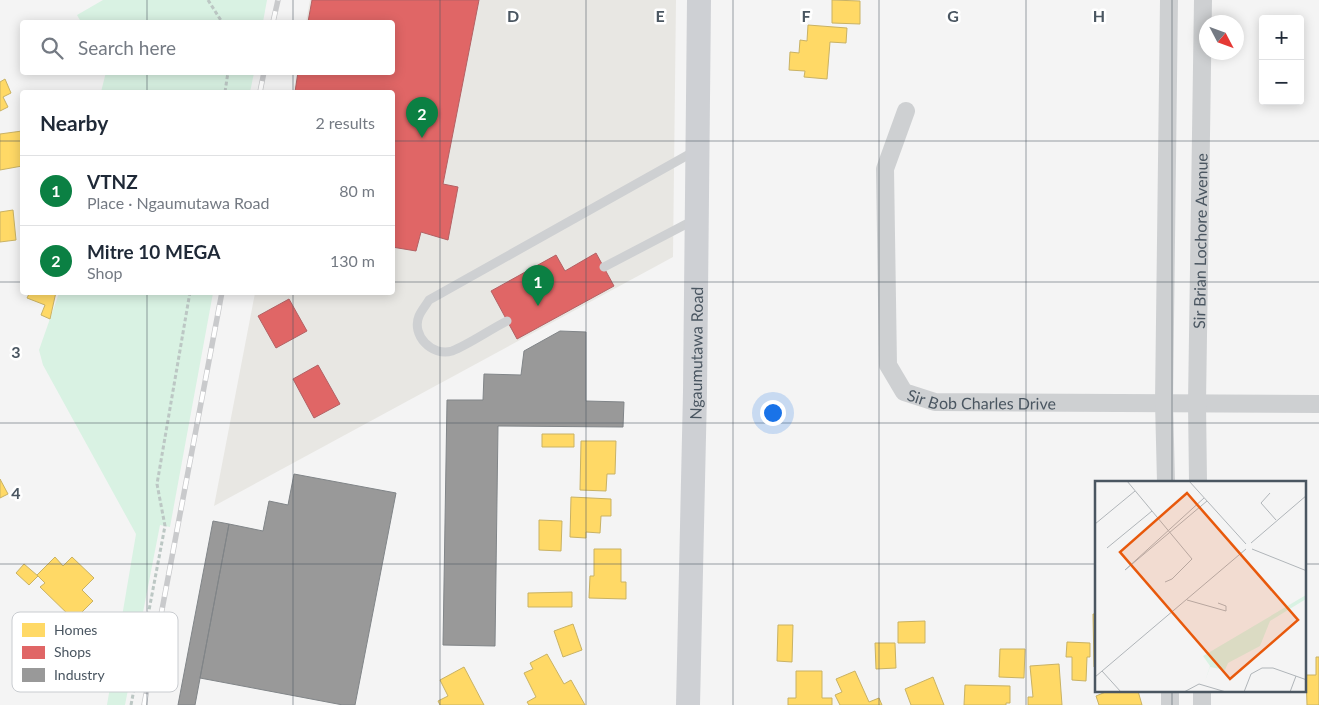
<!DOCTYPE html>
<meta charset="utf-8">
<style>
:root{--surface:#fff;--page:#f6f6f7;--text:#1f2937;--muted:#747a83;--line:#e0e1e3;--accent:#0b8043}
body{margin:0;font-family:Lato,sans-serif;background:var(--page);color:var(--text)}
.controls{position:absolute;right:15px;top:15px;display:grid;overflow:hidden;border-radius:5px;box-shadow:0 2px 12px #0003}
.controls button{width:45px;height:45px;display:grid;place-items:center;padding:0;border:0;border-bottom:1px solid var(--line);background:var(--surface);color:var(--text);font:25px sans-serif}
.compass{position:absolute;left:1199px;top:15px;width:45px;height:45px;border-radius:50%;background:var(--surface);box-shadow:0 2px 12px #0003;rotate:131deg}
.you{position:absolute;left:772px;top:412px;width:18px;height:18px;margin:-12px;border:4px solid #fff;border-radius:50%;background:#1a73e8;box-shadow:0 0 0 8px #1a73e833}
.badge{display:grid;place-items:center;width:32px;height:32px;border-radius:50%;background:var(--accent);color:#fff;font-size:16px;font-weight:700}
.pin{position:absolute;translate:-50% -41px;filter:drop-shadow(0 1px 2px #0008)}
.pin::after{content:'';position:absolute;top:26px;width:18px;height:15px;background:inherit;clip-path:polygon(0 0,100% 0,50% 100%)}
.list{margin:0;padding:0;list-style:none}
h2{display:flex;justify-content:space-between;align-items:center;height:65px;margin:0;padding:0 20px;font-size:21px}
h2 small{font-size:16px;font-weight:400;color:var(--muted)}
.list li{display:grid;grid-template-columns:32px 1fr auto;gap:15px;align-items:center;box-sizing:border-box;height:70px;padding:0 20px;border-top:1px solid var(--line)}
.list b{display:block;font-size:19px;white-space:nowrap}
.list p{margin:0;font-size:16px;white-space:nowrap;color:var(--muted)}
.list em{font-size:16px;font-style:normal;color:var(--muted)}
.icon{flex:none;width:28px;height:28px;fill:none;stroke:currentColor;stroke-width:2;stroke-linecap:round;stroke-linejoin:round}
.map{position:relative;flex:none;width:1319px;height:705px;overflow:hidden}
.search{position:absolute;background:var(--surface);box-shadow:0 2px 12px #0003;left:20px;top:20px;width:375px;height:55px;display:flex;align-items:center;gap:12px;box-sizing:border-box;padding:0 18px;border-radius:5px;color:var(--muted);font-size:19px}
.panel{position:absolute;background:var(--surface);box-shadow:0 2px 12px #0003;left:20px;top:90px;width:375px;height:205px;border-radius:5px}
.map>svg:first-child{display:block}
.commercial{fill:#e8e7e3}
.green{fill:#d9f2e3}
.homes{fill:#ffd966;stroke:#c9b264}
.shops{fill:#e06666;stroke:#b36164}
.industry{fill:#999;stroke:#818588}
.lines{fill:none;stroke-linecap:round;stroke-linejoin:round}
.path{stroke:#bcc7c4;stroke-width:3;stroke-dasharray:4 2.5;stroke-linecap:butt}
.lane{stroke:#ced0d2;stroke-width:9}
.street{stroke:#ced0d2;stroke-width:18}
.secondary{stroke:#ced0d4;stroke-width:24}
.rail-casing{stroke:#c9cacc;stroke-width:5.5}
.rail{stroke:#fff;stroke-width:4;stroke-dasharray:11;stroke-linecap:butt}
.grid{fill:none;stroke:#4a5661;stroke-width:1;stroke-opacity:0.55}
.labels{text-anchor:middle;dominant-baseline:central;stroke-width:5;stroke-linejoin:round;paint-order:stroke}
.street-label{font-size:16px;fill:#4a5661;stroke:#fff}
.inset-road{fill:none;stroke:#b0b5b9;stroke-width:1}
.view{fill:#e8590c;fill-opacity:0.15;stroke:#e8590c;stroke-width:2.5}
.inset-edge{fill:none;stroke:#4a5661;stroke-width:2.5}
.key{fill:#fff;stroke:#c9ccd0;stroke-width:1}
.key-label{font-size:14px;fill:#4a5661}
.grid-label{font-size:16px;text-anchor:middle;font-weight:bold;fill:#4a5661;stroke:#fff;stroke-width:5;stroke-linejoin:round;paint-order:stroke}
</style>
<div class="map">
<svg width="1319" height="705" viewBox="0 0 1319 705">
<rect width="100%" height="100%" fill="#f4f4f4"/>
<path class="commercial" d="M310 0H676L673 257 214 506 255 293 392 292V92H293L297 73 392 72V22H306Z"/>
<path class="green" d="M103 0H267L263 22H81L77 15Z
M106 72H254V73L250 92H101Z
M59 293H213L170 527 160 525 125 705H107L136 534 43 365 39 350Z"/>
<path class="homes" d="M832 0 860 1V24L832 23Z
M808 25 847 28 846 43 830 42 827 79 804 77 805 71 789 70 790 52 799 53 800 40 807 41Z
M5 79 11 93 3 97 8 107 0 111V82Z
M22 131V166L0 170V134Z
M13 210 16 240 0 242V212Z
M30 292H56L50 319 41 315 45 305 27 298Z
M542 434H574V447H542Z
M581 441H616L615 474H607L606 491 580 490Z
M0 479 8 494 0 498Z
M571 497 611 499V516H601L600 533 586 532V538L570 537Z
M539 520 562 521 561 551 539 550Z
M594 549H621V582H626V599L589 598 590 576H594Z
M55 557 63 566 72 557 94 578 82 590 93 601 74 620 40 587 45 583 37 575Z
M24 564 38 576 29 585 16 573Z
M572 592V607H528V593Z
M1093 614H1096V667H1094Z
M925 621V643H898V622Z
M573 624 582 650 563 657 554 631Z
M778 625H793L792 662 777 661Z
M1067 642 1090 643V657H1087L1086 681 1072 680V657H1066Z
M875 643H895L896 668 876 669Z
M1000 649H1025L1024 678 999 677Z
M547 654 564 684 571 680 585 705H529L527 702 536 697 524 673 533 669 530 663Z
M1316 657H1319V705H1307L1306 675H1316Z
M1059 664 1062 705H1028V697H1033L1030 666Z
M464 667 484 705H440L438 701 448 696 440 680Z
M796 671H822V698H832V705H788V698H796Z
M855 671 869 702 879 698 882 705H840L835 695 842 692 836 679Z
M933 677 944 705H911L905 689Z
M965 685 1010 686V703H1006V705H964Z
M1108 691H1138L1142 705H1099L1096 696Z"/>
<path class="shops" d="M312 0H479L443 184 458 187 448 240 421 232 416 251 392 247V92H295L298 72H392V22H308Z
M596 253 614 286 517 339 491 291 556 255 565 271Z
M289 299 307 331 276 348 258 316Z
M318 365 340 404 314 418 293 379Z"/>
<path class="industry" d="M560 331 586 332V401L624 402 623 427 498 426 495 646 443 645 447 400H483L484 374 521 375 524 351Z
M294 474 396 493 355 705H343L200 678 229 524 263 531 269 501 288 505Z
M213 521 229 524 195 705H178Z"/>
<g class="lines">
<path class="path" d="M208 0 222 22
M225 92 228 72
M131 705 165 526 157 484 190 292"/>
<path class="lane" d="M604 267 694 220
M507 321C491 329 468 345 452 351 432 357 411 335 419 316 421 311 426 305 429 300L695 151"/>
<g class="street">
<path id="s1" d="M906 111 885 169 888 365 904 392 935 402 1319 404"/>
<path d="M1166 482 1164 402 1169 0"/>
<path id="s2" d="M1198 482 1197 403 1203 0"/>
<path d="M1170 691V705"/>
<path d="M1202 691V705"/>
</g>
<path class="secondary" id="s3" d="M688 705 695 392 699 0"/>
<defs>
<path id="rail" d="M273 22 278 0
M260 92 264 72
M144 705 222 292"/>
</defs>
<use href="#rail" class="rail-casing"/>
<use href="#rail" class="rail"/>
</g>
<path class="grid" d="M147 0V22M293 0V22M440 0V705M586 0V705M733 0V705M879 0V705M1026 0V705M1172 0V482M147 72V92M293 72V92M0 141H22M392 141H1319M0 282H22M392 282H1319M147 292V705M293 292V705M0 423H1319M0 564H1096M1305 564H1319M1172 691V705"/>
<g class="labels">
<g class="street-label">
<text stroke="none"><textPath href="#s2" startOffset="241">Sir Brian Lochore Avenue</textPath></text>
<text stroke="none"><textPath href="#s3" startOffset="352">Ngaumutawa Road</textPath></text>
<text stroke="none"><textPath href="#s1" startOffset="368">Sir Bob Charles Drive</textPath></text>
</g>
</g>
<g transform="translate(1095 481)">
<rect width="211" height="211" fill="#f4f4f4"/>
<path d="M211 114V118L175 140 165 165 133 182 130 189 115 186 110 200 115 185 108 175Z" fill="#d9f2e3"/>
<path class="inset-road" d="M32 0 97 78 77 98 70 101M94 0 151 63M175 12 166 22 181 39M109 17 30 89 112 20M0 43 40 10M156 62 212 14M12 67 57 30M157 68 212 90M92 119 131 130V125L123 122M7 190 26 211M0 196 151 68M89 211 104 203 131 211M149 211 156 193 167 187H178L212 199M195 211 201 195"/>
<path class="view" d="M92 12 203 139 135 198 25 71Z"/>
<rect width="211" height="211" class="inset-edge"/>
</g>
<rect x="12" y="612" width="166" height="80" rx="8" class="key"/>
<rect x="22" y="623" width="23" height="14" fill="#ffd966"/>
<rect x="22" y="646" width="23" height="13" fill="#e06666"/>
<rect x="22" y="668" width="23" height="14" fill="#999"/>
<g class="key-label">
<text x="54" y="635">Homes</text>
<text x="54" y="657">Shops</text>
<text x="54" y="680">Industry</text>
</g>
<g class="grid-label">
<text x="513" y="22">D</text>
<text x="660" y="22">E</text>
<text x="806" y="22">F</text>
<text x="953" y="22">G</text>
<text x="1099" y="22">H</text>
<text x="16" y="358">3</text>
<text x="16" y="499">4</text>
</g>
</svg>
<div class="controls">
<button>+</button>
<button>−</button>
</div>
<svg class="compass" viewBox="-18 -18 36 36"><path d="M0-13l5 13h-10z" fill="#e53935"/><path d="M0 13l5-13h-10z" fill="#747a83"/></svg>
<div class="you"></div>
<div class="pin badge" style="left:538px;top:306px">1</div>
<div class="pin badge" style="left:422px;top:138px">2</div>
<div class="search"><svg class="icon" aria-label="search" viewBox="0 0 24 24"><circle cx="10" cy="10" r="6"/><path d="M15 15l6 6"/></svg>Search here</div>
<section class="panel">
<h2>Nearby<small>2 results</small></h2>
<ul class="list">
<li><span class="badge">1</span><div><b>VTNZ</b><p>Place · Ngaumutawa Road</p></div><em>80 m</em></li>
<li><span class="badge">2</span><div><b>Mitre 10 MEGA</b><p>Shop</p></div><em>130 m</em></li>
</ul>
</section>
</div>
